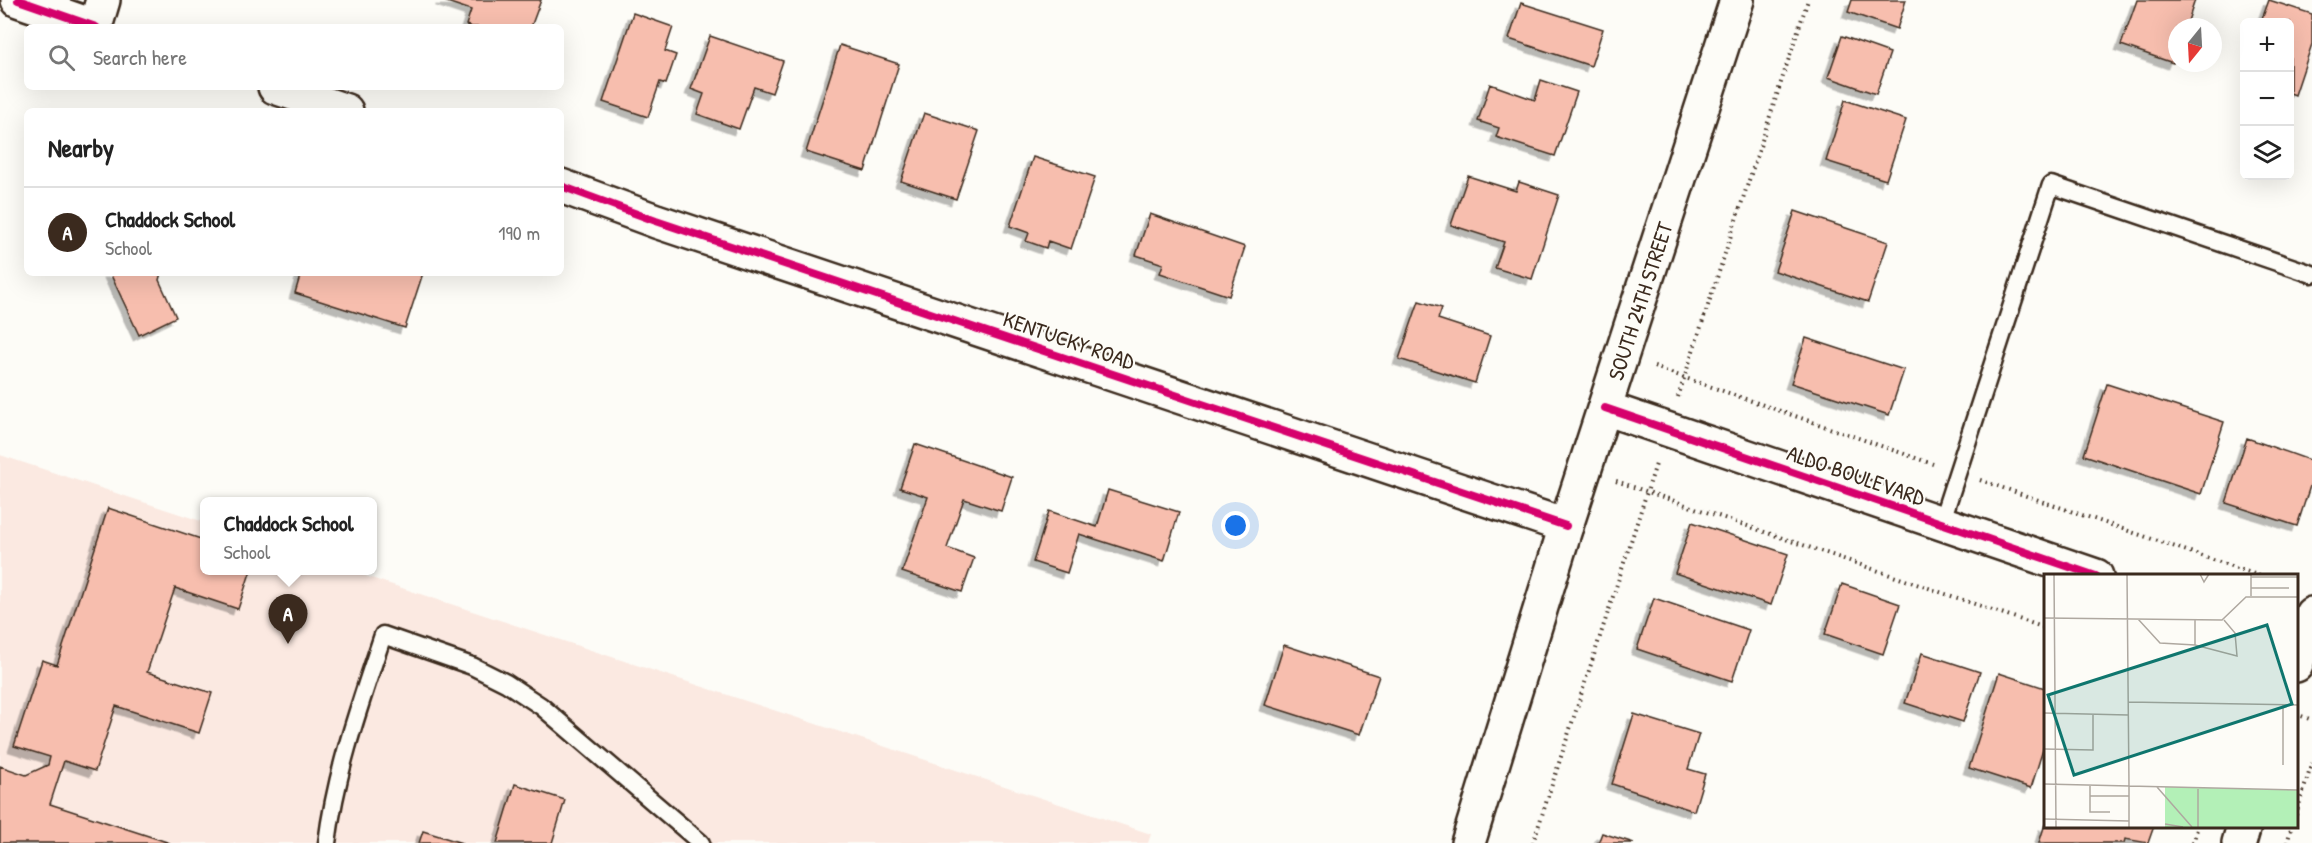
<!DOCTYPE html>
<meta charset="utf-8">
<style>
:root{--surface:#fff;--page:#f6f6f6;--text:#222;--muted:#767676;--line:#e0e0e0;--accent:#3b2a1e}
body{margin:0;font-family:"Patrick Hand",sans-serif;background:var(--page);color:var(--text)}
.controls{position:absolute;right:18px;top:18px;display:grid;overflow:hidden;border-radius:9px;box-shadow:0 6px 24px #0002}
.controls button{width:54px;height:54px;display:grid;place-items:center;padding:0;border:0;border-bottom:2px solid var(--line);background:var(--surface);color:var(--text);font:30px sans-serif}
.compass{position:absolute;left:2168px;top:18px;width:54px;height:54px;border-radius:50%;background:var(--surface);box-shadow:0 6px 24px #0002;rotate:198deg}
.you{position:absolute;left:1236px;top:526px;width:21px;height:21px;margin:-15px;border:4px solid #fff;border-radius:50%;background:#1a73e8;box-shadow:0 0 0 9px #1a73e833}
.badge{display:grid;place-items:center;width:39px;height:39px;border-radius:50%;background:var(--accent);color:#fff;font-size:20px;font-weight:700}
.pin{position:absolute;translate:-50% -50px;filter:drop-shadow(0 2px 3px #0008)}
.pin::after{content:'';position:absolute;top:32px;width:21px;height:18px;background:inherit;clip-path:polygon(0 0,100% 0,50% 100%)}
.popup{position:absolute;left:200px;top:497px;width:177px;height:78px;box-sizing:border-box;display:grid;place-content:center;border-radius:9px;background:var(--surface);filter:drop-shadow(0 2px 4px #0005);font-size:20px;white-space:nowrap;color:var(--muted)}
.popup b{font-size:22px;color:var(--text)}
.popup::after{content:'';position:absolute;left:50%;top:100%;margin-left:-12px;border:12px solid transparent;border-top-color:var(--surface)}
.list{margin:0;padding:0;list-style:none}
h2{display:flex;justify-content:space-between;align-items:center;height:78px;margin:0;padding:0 24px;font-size:26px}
h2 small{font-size:20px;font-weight:400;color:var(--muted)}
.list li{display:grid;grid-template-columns:39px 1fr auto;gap:18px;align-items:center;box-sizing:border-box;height:90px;padding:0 24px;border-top:2px solid var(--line)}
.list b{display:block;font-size:22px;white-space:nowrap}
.list p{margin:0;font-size:20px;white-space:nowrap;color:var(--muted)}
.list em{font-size:20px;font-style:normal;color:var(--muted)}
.icon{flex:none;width:33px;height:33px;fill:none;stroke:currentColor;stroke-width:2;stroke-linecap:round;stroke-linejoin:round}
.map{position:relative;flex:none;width:2312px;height:843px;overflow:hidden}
.search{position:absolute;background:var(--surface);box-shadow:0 6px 24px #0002;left:24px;top:24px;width:540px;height:66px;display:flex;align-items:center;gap:15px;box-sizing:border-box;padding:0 21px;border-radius:9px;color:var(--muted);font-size:22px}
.panel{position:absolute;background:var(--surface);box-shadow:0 6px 24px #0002;left:24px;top:108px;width:540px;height:168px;border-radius:9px}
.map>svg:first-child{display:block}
.built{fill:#fbe9e1}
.building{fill:#f7beae;stroke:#3b2a1e;stroke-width:1.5;filter:url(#shadow)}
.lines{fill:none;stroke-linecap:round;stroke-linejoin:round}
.service-casing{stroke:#3b2a1e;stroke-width:21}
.minor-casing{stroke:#3b2a1e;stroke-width:38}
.secondary-casing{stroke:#3b2a1e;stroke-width:38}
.path{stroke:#3b2a1e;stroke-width:4;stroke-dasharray:1.5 4.5;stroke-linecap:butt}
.service{stroke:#fdfcf7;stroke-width:16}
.minor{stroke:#fdfcf7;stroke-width:33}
.secondary{stroke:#fdfcf7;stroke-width:33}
.cycleway-casing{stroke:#fdfcf7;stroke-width:11}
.cycleway{stroke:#d6006c;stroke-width:8}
.labels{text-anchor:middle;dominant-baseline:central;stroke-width:4.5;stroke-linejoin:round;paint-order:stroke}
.street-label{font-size:22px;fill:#3b2a1e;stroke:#fdfcf7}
.inset-road{fill:none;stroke:#afa8a0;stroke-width:1.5}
.view{fill:#0f766e;fill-opacity:0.15;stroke:#0f766e;stroke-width:3}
.inset-edge{fill:none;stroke:#3b2a1e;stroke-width:3}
</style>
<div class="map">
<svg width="2312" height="843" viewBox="0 0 2312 843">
<defs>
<filter id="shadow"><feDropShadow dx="-5.5" dy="5.5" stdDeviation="0" flood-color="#0004"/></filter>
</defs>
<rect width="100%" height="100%" fill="#fdfcf7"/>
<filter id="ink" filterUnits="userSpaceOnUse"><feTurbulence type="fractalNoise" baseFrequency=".0167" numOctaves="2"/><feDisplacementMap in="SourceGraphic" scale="12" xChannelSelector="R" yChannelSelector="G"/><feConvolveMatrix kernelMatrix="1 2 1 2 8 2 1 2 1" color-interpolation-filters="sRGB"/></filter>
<g filter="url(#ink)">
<path class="built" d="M0 455 204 522V570L350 571 1151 834 1148 843H0Z"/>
<path class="building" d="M441 0H541L531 27H472L466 25 471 10Z
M1852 0H1906L1897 29 1848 12Z
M2137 0H2195L2186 27H2177V53L2173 63 2121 45Z
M2269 0 2312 14V44L2295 95 2290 93V22H2261Z
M1521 3 1603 29 1591 66 1509 39Z
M633 13 673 27 665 51 676 55 666 84 660 82 648 117 603 102Z
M710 36 783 61 772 93 754 87 739 129 697 114 704 94 691 89Z
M1842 36 1890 53 1876 94 1828 77Z
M840 45 899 64 865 171 806 152Z
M1541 80 1577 92 1555 156 1496 137 1499 128 1478 121 1490 84 1535 100Z
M1845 100 1906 120 1886 180 1826 161Z
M924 113 979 131 956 199 901 181Z
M1033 157 1095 177 1071 249 1048 241 1046 248 1026 241 1029 233 1010 226Z
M1468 176 1516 191 1519 182 1559 195 1532 279 1495 268 1504 242 1451 225Z
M1795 211 1888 242 1868 302 1775 271Z
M1150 214 1245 247 1229 296 1160 273 1163 264 1136 255Z
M110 273H161L159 280 176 317 139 335Z
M301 273H423L405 328 295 293Z
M1419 301 1442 308 1438 319 1490 336 1475 383 1399 359Z
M1806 338 1904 370 1889 415 1791 383Z
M2107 384 2224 422 2201 494 2084 455Z
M2247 438 2312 461V480L2297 526 2226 503Z
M915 444 1012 477 1001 511 964 499 947 548 974 558 962 592 902 572 928 497 900 488Z
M1108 490 1179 512 1164 561 1079 534 1067 573 1033 562 1049 511 1097 527Z
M108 508 204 540V570H251L238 609 175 588 147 672 212 693 199 733 116 706 95 771 64 761 50 804 170 843H0V766L26 775 48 765 50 757 14 746 42 660 57 665Z
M1692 522 1788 554 1771 605 1675 573Z
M1842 584 1900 604 1883 654 1825 634Z
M1654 598 1749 630 1732 681 1637 649Z
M1284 645 1379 676 1359 735 1265 705Z
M1922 653 1980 672 1963 722 1905 703Z
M1999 673 2045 688V743L2031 788 1969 768Z
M1634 714 1699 734 1688 769 1705 774 1694 811 1612 784Z
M515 784 565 800 552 843H497Z
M2045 824V826H2154L2148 843 2125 839 2124 843H2039Z
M423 831 462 843H419Z
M1602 833 1634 843H1598Z"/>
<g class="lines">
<defs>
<path id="service" d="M1941 523 2051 185 2312 274
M327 843C336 771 360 704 383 635L472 666 506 683 541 706 701 843"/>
<path id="minor" d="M18 0 96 27
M95 27 103 0
M275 87 346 111
M561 186 656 221 1566 526
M1605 408 2096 576
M2296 665 2312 614
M2239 843 2244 826"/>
<path id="secondary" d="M1468 843 1566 526 1737 0"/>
</defs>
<use href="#service" class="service-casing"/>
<use href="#minor" class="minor-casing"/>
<use href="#secondary" class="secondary-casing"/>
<path class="path" d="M1654 367 1933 464
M1678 397 1808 0
M1980 480 2260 576
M1616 481 2045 628
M2296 714 2312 720
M2296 815 2312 763
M1533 843 1657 461
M2193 843 2198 826
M2287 843 2292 826"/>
<use href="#service" class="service"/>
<use href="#minor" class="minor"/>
<use href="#secondary" class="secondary"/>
<defs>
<path id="cycleway" d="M18 0 96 27
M561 186 656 221 1566 526
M1605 408 2096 576"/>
</defs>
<use href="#cycleway" class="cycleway-casing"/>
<use href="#cycleway" class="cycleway"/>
</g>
</g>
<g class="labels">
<g class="street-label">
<text transform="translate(1640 301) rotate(-72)">SOUTH 24TH STREET</text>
<text transform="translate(1069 340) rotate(19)">KENTUCKY ROAD</text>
<text transform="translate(1856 475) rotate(19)">ALDO BOULEVARD</text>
</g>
</g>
<g transform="translate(2044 574)">
<rect width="254" height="254" fill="#fdfcf7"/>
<path d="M121 213 253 216V253H121Z" fill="#b3f0b7"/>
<path class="inset-road" d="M10 0 12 253M83 0 85 212 254 216M156 0 160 8 165 0M207 3H254M207 14H245M207 22V0M0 44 178 46 202 23H254M94 45 116 69 151 71 193 82 191 59 180 46M151 71V46M84 128 254 131M239 130V191M0 139 84 141M0 175 49 176V140M0 210 85 212V253M46 211V222H85M113 213 148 253M154 213V253M46 222V238H66M0 245 85 247M121 250 139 253"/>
<path class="view" d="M223 51 248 130 30 201 4 121Z"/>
<rect width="254" height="254" class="inset-edge"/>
</g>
</svg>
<div class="controls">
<button>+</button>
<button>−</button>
<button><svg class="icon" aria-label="layers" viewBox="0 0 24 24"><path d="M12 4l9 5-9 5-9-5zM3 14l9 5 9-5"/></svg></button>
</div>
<svg class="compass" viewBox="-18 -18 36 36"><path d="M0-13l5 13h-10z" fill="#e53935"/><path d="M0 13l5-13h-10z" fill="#767676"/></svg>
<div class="you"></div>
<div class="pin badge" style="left:288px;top:644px">A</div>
<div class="popup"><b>Chaddock School</b>School</div>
<div class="search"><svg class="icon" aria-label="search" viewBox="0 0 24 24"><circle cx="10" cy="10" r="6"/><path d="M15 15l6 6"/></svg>Search here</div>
<section class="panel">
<h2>Nearby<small></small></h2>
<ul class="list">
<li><span class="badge">A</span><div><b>Chaddock School</b><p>School</p></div><em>190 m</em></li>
</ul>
</section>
</div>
